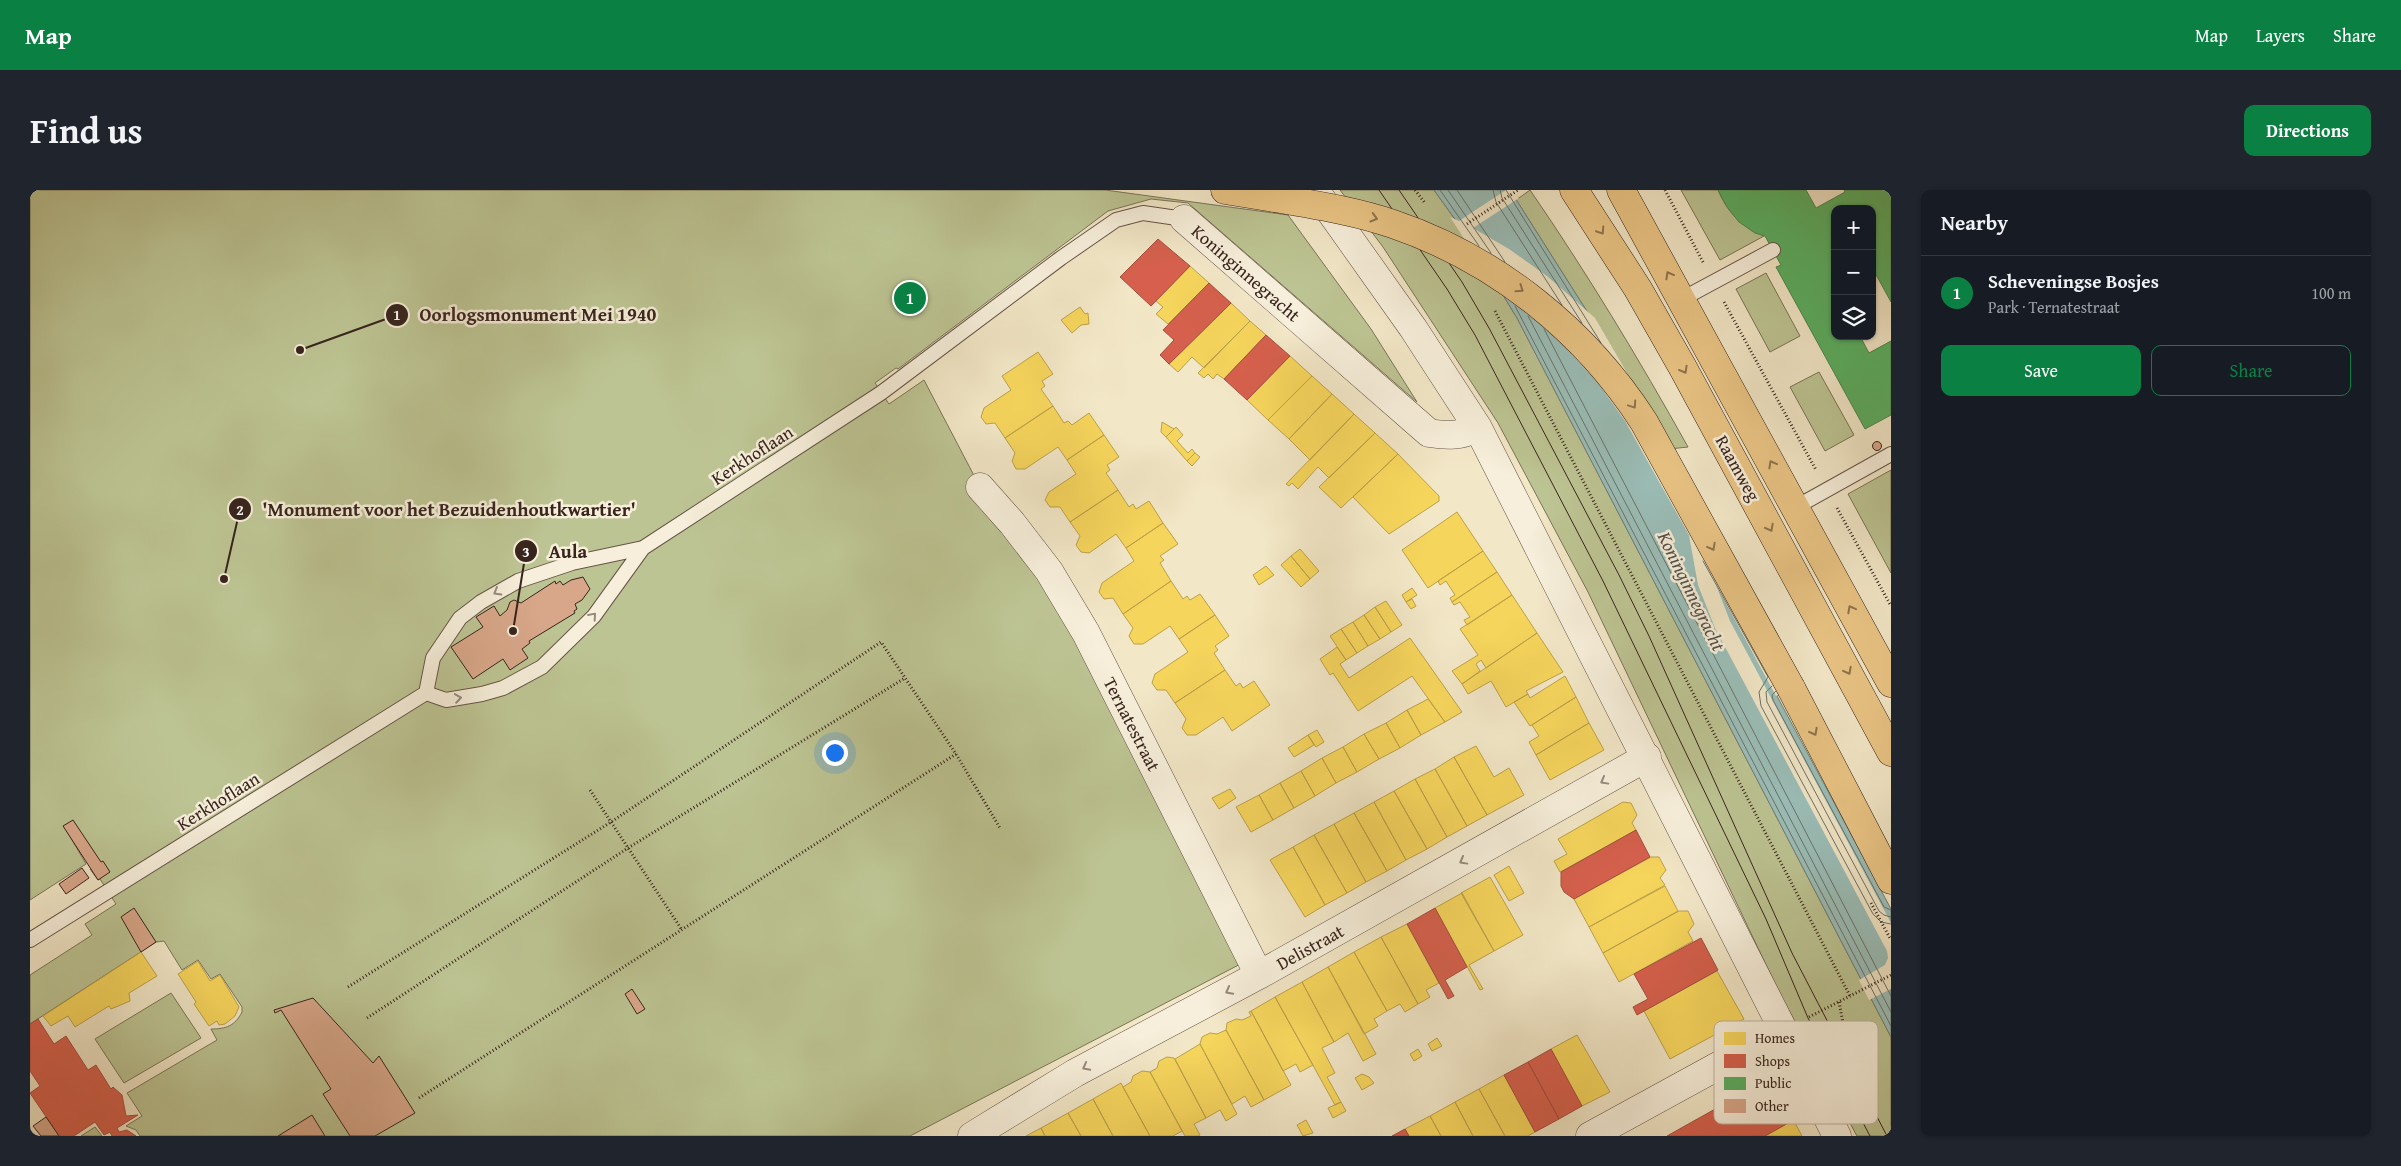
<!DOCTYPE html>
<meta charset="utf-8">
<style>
:root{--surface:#171b24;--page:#20242c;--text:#f1f3f6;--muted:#9ea1a6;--line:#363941;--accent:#0b8043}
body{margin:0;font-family:"Gentium Book Plus",serif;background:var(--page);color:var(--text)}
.controls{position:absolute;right:15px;top:15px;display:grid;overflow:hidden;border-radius:10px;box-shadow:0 1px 4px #0004}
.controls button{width:45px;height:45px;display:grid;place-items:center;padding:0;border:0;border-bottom:1px solid var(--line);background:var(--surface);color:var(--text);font:25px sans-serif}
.you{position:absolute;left:804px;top:562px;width:18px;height:18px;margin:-12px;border:4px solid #fff;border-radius:50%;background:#1a73e8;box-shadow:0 0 0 8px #1a73e833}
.badge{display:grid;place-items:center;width:32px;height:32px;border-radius:50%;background:var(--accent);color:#fff;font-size:16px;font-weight:700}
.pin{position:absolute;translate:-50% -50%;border:2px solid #fff;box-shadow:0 1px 5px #0006}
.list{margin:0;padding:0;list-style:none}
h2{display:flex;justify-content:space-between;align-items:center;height:65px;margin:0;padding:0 20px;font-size:21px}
h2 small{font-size:16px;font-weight:400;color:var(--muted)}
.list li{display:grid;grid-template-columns:32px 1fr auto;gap:15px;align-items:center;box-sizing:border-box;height:75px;padding:0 20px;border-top:1px solid var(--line)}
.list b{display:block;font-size:19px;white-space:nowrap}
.list p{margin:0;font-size:16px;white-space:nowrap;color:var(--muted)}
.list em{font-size:16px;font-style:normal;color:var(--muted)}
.actions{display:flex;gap:10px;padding:15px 20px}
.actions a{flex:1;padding:11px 0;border:1px solid var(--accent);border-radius:10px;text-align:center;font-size:18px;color:var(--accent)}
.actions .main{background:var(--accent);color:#fff}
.icon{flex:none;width:28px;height:28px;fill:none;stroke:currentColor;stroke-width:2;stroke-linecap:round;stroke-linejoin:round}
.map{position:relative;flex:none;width:1861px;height:946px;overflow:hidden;border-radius:10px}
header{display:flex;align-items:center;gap:30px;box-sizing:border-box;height:70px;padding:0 25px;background:var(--accent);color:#fff}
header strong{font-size:24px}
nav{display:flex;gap:28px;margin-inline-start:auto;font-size:18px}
.intro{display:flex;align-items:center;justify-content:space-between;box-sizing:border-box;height:120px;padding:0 30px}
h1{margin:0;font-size:35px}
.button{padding:12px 22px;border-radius:10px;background:var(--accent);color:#fff;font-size:18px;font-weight:700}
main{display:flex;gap:30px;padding:0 30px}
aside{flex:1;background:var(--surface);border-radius:10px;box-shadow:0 1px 4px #0004}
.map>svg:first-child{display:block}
.green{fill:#bdc493;stroke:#7a7458}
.water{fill:#9bbfb9;stroke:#73817b}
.pier{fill:#f2e7c7}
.homes{fill:#f6d55c;stroke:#bda049}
.shops{fill:#d6604d;stroke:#a64e3f}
.public{fill:#5aae61;stroke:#50854d}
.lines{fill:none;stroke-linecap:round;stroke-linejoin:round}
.shore{stroke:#69726b;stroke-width:1}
.building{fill:#d8a78a;stroke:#37241d}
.lane-casing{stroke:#665548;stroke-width:16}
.street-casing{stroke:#665548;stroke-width:29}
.primary-casing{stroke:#37241d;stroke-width:29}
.path{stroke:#37241d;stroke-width:3;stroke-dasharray:1 2.5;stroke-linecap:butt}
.lane{stroke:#f7efdb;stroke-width:14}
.street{stroke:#f7efdb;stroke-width:28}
.primary{stroke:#e9c484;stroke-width:28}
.tram{stroke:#37241d;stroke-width:1}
.primary-bridge-casing{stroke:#37241d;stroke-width:29;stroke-linecap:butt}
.primary-bridge{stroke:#e9c484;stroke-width:28}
.oneway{stroke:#907450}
.oneway2{stroke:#978a7c}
.labels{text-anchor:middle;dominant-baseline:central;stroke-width:5;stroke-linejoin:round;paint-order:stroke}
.street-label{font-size:18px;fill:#37241d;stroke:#f7efdb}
.water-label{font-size:19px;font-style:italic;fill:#55524c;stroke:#f7efdb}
.key{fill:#f7efdb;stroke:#bdb2a2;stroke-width:1}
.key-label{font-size:14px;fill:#37241d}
.leader{fill:none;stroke:#37241d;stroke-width:2}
.callout-dot{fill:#37241d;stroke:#f7efdb;stroke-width:2}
.mark-label{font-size:15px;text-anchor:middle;font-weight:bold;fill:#fff}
.callout-label{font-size:19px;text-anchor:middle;font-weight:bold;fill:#37241d;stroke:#f7efdb;stroke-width:5;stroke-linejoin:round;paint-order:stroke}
</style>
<header>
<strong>Map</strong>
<nav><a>Map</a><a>Layers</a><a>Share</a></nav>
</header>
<div class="intro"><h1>Find us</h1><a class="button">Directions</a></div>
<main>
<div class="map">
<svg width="1861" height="946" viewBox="0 0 1861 946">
<rect width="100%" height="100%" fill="#f2e7c7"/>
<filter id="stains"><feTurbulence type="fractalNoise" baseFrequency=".004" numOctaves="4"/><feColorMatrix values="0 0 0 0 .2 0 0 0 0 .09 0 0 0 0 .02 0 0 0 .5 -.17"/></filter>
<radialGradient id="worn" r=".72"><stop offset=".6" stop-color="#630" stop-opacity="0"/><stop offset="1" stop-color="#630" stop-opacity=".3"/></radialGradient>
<path class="green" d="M0 0H1075L1258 25 1341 139 1387 212 1158 13 1121 9 1078 21 868 179 866 178 845 193 859 214 894 190 950 297 982 333 1222 768 880 946H110L106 940 96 936 112 926 97 903 187 850 181 839C196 839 205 836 212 822V817L190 784 181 789 168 770 152 780 134 751 126 752 0 834V785L62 745 55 734 86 714 70 689 68 690 60 679 62 677 37 641 56 674 0 710Z
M1310 0H1404L1437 46 1487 128 1861 847V946H1827L1750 804 1558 402 1468 233 1353 57Z
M1480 0 1489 8 1500 0C1557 83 1609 169 1658 257L1639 259 1584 164Z
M1651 0H1688C1697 22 1712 37 1734 46L1690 70Z
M1736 83 1770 146 1740 162 1706 99Z
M1789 182 1824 245 1795 261 1760 197Z
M1861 280V383L1818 304Z
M141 803 171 848 94 893 65 849Z
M65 937 72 946H51Z"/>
<path class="water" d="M1404 0H1480L1584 164 1764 497 1747 506 1861 719V847L1487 128 1437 46Z"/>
<path class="pier" d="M1476 0H1483L1489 8 1443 38 1479 59 1517 86 1565 128 1607 200 1767 496 1746 506 1686 395 1700 431 1861 733V799L1839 810 1829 790 1855 775 1858 768 1857 761 1685 438 1668 395 1659 345 1595 231 1568 193 1524 145 1468 101 1420 27 1429 31Z"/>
<path class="homes" d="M1160 76 1179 93 1138 134 1126 124 1133 117 1126 111Z
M1201 113 1220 131 1174 178 1162 167 1148 182 1139 174Z
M1050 117 1055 124 1058 123 1059 134 1051 135 1042 143 1031 130Z
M1220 131 1236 145 1194 189 1187 184 1183 189 1178 184 1174 188 1168 183Z
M1008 162 1023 184 1012 191 1015 196 1011 199 1023 216 975 248 965 233 956 234 951 227 954 218 981 200 972 186Z
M1260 166 1282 186 1238 230 1217 210Z
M1282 186 1302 204 1259 249 1238 230Z
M1302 204 1324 224 1280 270 1259 249Z
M1023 216 1034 233 1038 231 1042 235 1059 223 1074 245 1037 270 1028 257 995 279H986L982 271 985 263 975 248Z
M1324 224 1345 243 1299 288 1288 277 1268 299 1262 293 1259 296 1256 294Z
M1132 232 1144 239 1136 247 1131 242Z
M1146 237 1153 245 1147 251 1158 263 1162 259 1165 263 1157 271 1136 247Z
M1345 243 1368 264 1311 318 1289 297Z
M1074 245 1089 267 1077 275 1080 280 1076 283 1088 300 1040 332 1030 317H1020L1015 310 1019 302 1046 284 1037 270Z
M1165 263 1170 267 1162 276 1157 271Z
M1368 264 1409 306V311L1359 344 1323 307Z
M1088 300 1099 317 1103 314 1106 319 1119 311 1133 333 1096 358 1086 344 1059 363 1051 362 1046 355 1050 346 1040 332Z
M1427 322 1453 361 1398 398 1372 360Z
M1133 333 1148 354 1130 366 1134 370 1130 373 1141 391 1093 424 1083 408 1074 409 1069 402 1072 393 1104 371 1096 358Z
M1270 359 1289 381 1280 389 1261 366Z
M1453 361 1467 382 1422 412 1420 408 1425 405 1416 391 1410 395 1408 391Z
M1261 366 1280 389 1271 397 1251 375Z
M1236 376 1244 385 1229 395 1223 385Z
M1467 382 1482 405 1437 435 1434 430 1440 427 1430 412 1424 415 1422 412Z
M1141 391 1153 409 1157 406 1160 410 1170 404 1185 425 1149 449 1140 436 1113 454H1104L1099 446 1103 438 1093 424Z
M1382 398 1387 405 1376 412 1372 405Z
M1482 405 1507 443 1456 478 1451 470 1446 474 1450 481 1432 494 1422 481 1448 465 1430 439Z
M1382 409 1386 416 1381 419 1376 412Z
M1356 411 1372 435 1361 442 1345 417Z
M1345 417 1361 442 1350 449 1334 425Z
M1185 425 1199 446 1185 456 1188 460 1184 463 1195 480 1145 513 1136 500H1127L1122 493 1125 484 1158 462 1149 449Z
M1334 425 1350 449 1338 456 1323 432Z
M1323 432 1338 456 1327 463 1311 439Z
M1311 439 1327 463 1316 470 1300 446Z
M1507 443 1533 482 1496 501 1498 504 1476 517 1461 491 1438 504 1432 494Z
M1380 448 1432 522 1415 532 1382 486 1328 521 1303 483 1300 485 1290 469 1307 457 1316 470 1310 474 1319 488Z
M1195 480 1206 496 1210 493 1213 498 1224 491 1240 515 1202 541 1193 527 1166 545H1157L1152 538 1156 529 1145 513Z
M1535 486 1546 507 1500 536 1484 512 1498 504 1500 508Z
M1546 507 1559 533 1506 565 1499 552 1509 546 1502 535Z
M1398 509 1415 532 1391 545 1377 520Z
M1377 520 1391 545 1370 558 1356 533Z
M1356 533 1370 558 1349 569 1334 544Z
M1559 533 1574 560 1520 590 1506 565Z
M1287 540 1294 552 1286 557 1278 545Z
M1334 544 1349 569 1327 582 1313 557Z
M1278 545 1284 555 1264 567 1258 558Z
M1446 556 1464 587 1479 578 1494 605 1457 625 1424 567Z
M1313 557 1327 582 1306 593 1292 568Z
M1424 567 1457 625 1437 636 1405 579Z
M1292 568 1306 593 1285 606 1271 581Z
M1405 579 1437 636 1417 647 1385 589Z
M1271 581 1285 606 1264 618 1250 593Z
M1385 589 1417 647 1397 659 1364 601Z
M1250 593 1264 618 1243 630 1229 605Z
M1200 599 1206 608 1189 619 1182 608Z
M1364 601 1397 659 1376 670 1344 612Z
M1229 605 1243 630 1221 642 1206 617Z
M1344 612 1376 670 1357 681 1324 623Z
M1593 612 1601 613 1607 625 1602 633 1606 640 1530 682 1524 671 1537 664 1528 649Z
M1324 623 1357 681 1336 692 1304 634Z
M1304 634 1336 692 1317 703 1284 645Z
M1284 645 1317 703 1295 715 1263 657Z
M1263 657 1295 715 1275 727 1240 670Z
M1621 667H1629L1636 680 1630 688 1635 695 1559 737 1544 709Z
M1479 676 1494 703 1479 711 1464 685Z
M1460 687 1493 745 1464 761 1431 703Z
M1635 696 1648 721 1573 763 1559 737Z
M1432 703 1464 761 1439 775 1453 799 1450 800 1405 718Z
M1649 721H1658L1664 734 1658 742 1663 751 1589 792 1573 763Z
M1377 734 1409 793 1396 800 1400 807 1388 814 1351 747Z
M1351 747 1388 814 1375 822 1370 814 1357 821 1324 762Z
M111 762 127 786 99 803 100 811 81 819 79 816 45 837 38 826 21 836 13 826Z
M1324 762 1357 821 1344 829 1348 836 1334 844 1298 777Z
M168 771 180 791 190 785 209 817 205 826 195 834 189 835 187 831 179 836 164 814 166 812 148 784Z
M1298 777 1346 864 1333 871 1318 843 1304 852 1272 792Z
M1687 781 1714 829 1640 869 1614 821Z
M1272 792 1304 852 1292 858 1305 883 1297 887 1311 912 1305 915 1245 807Z
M1245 807 1283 875 1270 882 1266 874 1253 881 1221 821Z
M1221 821 1261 895 1234 910 1196 840 1197 833 1206 829 1212 830 1221 826 1219 822Z
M1196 840 1234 910 1221 917 1215 906 1202 914 1170 854 1172 847 1180 843 1187 844Z
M1547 845 1580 902 1552 916 1521 859Z
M1407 848 1412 856 1402 861 1398 854Z
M1170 854 1207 924 1196 931 1190 920 1176 928 1145 869Z
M1388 859 1392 866 1384 871 1380 864Z
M1137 867 1144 868 1176 928 1164 934 1170 945 1168 946H1155L1120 882 1127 878 1129 871Z
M1112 881 1120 882 1152 941 1143 946H1120L1093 897 1101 892 1103 886Z
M1332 884 1339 887 1344 893 1332 900 1325 888Z
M1474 885 1505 942 1498 946H1475L1449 899Z
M1091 893 1093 897 1120 946H1083L1063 909Z
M1449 899 1475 946H1443L1425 912Z
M1063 909 1083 946H1051L1038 923Z
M1311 912 1316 921 1303 928 1298 918Z
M1425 912 1443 946H1411L1400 926Z
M1038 923 1051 946H1015L1011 938Z
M1400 926 1411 946H1379L1375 939Z
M1276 930 1283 943 1273 946 1267 935Z
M1764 931 1772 946H1735L1760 932Z
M1011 938 1015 946H996Z"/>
<path class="shops" d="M1128 49 1160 76 1121 116 1090 87Z
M1179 93 1201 113 1139 174 1130 165 1144 150 1133 140Z
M1236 145 1260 166 1217 210 1194 189Z
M1606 640 1620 667 1544 709 1534 702 1531 696V682Z
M1405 718 1437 777 1415 790 1424 806 1418 809 1377 734Z
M1671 748 1688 780 1607 825 1603 817 1618 809 1604 784Z
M8 829 24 854 36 846 58 880 66 875 81 899 83 897 92 905 96 926 108 925 87 938 89 942 97 940 106 946H82L80 942 74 945 65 932 44 946H29L0 903 10 896 0 881V834Z
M1521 859 1552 916 1529 929 1498 872Z
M1498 872 1529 929 1505 942 1474 885Z
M1737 890 1745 892 1752 905 1749 913 1760 932 1735 946H1637Z
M1375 939 1379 946H1362Z"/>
<path class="public" d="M1688 0H1776L1786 18 1815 2 1814 0H1861V112L1844 81 1842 82V19H1805V146H1830L1839 163 1861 151V225L1835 239 1746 77 1751 75 1735 46 1725 43 1709 32 1697 17Z"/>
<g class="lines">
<path class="shore" d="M1410 0 1449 56
M1418 0 1461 63
M1427 0 1475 72
M1463 0 1466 12 1532 115
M1470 0 1472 8 1552 133
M1476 0 1571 153
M1485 116 1861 836
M1498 126 1861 822
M1514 139 1861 806
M1673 371 1738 487 1729 502 1731 516 1843 724 1851 732 1861 734
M1742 496 1736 502 1737 512 1849 721 1854 725 1861 727
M1746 501 1742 505 1743 510 1854 717 1861 720"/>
</g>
<path class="building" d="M1842.5 256a4.5 4.5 0 1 1 9 0a4.5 4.5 0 1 1-9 0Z
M553 387 560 399 552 410 545 414 547 419 544 421 545 423 499 451 500 453 492 459 498 468 480 480 473 469 443 489 421 457 453 437 446 427 464 416 470 426 477 420 480 412 484 410 491 413 525 391 526 394 530 391 533 395 541 390Z
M43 630 71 672 73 671 80 682 68 690 33 636Z
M52 678 59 688 36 704 29 694Z
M104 718 126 752 111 762 91 727Z
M602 799 615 819 607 824 595 804Z
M283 808 343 873 349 866 385 923 345 946H320L293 904 301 899 251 820 245 823 244 820Z
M282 925 295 946H248Z
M16 927 29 946H11L3 936Z"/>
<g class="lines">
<defs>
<path id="lane" d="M1652 109 1743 60
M1766 317 1861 264
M613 358 542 373 488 391 451 412 430 428 403 468 396 503 416 510 452 504 473 498 512 477 564 426 613 358 851 203 1031 68 1086 30 1113 23 1154 29
M0 750 396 503"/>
<path id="street" d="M1285 0 1383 138 1448 238 1807 946
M1154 29 1399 243C1418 246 1430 246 1448 238
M950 297 982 333 1019 381 1056 443 1229 785
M942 946 1045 883 1229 785 1617 567
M1560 946 1752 841"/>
<path id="primary" d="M1195 0 1245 8
M1544 0 1608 99 1653 178 1861 562
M1591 0 1861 493
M1761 498 1861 690"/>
</defs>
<use href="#lane" class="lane-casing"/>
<use href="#street" class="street-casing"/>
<use href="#primary" class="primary-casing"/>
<path class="path" d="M1385 0 1395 13
M1635 0 1674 74
M1437 34 1488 0
M1694 112 1786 280
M1465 121 1820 806
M1807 318 1861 416
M560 600 652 740
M1841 713 1861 750
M318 797 581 632 851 452 926 564 970 638
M1809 812 1814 838
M1779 827 1861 785
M337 828 598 658 875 488
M389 908 926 564"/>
<use href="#lane" class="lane"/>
<use href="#street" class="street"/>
<use href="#primary" class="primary"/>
<path class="tram" d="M1349 0 1417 99 1445 145 1573 391 1736 729 1778 828 1840 946
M1369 0 1432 92 1459 138 1589 385 1619 446 1762 763 1857 946"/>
<defs>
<path id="primary-bridge" d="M1245 8C1285 15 1325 21 1363 34 1466 69 1555 140 1614 232L1761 498"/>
</defs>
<use href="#primary-bridge" class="primary-bridge-casing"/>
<use href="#primary-bridge" class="primary-bridge"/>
</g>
<defs><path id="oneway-chevron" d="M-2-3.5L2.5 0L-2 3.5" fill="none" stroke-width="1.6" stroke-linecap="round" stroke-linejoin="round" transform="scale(1.25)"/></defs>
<g class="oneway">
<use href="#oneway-chevron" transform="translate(1344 28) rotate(16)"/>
<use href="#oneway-chevron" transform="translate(1571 41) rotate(57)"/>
<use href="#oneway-chevron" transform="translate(1639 85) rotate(-119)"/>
<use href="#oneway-chevron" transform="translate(1490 99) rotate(35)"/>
<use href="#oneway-chevron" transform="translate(1654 180) rotate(61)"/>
<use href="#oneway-chevron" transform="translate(1603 215) rotate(56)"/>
<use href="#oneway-chevron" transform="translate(1742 274) rotate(-119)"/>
<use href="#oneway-chevron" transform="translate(1740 338) rotate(62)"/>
<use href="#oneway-chevron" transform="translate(1682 357) rotate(61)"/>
<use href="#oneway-chevron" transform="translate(1821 419) rotate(-118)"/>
<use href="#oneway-chevron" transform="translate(1818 481) rotate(62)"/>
<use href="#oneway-chevron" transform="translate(1784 542) rotate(62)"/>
</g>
<g class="oneway2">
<use href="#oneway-chevron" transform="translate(467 402) rotate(150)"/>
<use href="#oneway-chevron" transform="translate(563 426) rotate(-49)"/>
<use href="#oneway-chevron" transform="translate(428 508) rotate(-9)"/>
<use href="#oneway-chevron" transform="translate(1574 591) rotate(151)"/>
<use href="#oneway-chevron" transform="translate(1433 671) rotate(151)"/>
<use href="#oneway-chevron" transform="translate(1199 801) rotate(152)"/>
<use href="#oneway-chevron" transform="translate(1056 877) rotate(152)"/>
</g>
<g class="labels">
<g class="street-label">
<text transform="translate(1216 83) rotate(41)">Koninginnegracht</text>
<text transform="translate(722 265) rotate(-33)">Kerkhoflaan</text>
<text transform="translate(1708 278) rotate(61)">Raamweg</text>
<text transform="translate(1102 534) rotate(63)">Ternatestraat</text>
<text transform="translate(188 611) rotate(-32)">Kerkhoflaan</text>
<text transform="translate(1280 757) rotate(-29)">Delistraat</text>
</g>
<g class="water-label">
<text transform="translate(1662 401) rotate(64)">Koninginnegracht</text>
</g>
</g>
<rect x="1684" y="831" width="164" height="103" rx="8" class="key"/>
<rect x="1694" y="842" width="22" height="13" fill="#f6d55c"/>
<rect x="1694" y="864" width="22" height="14" fill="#d6604d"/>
<rect x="1694" y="887" width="22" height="13" fill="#5aae61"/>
<rect x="1694" y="909" width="22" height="14" fill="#d8a78a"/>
<g class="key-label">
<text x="1725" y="853">Homes</text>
<text x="1725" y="876">Shops</text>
<text x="1725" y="898">Public</text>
<text x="1725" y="921">Other</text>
</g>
<path class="leader" d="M270 160L367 125M194 389L210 319M483 441L496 361"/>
<g class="callout-dot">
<circle cx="270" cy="160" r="5"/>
<circle cx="194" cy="389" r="5"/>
<circle cx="483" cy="441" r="5"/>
<circle cx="367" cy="125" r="12"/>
<circle cx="210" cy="319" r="12"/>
<circle cx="496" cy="361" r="12"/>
</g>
<g class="mark-label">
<text x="367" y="130">1</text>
<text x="210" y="325">2</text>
<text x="496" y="367">3</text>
</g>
<g class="callout-label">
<text x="508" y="131">Oorlogsmonument Mei 1940</text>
<text x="419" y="326">'Monument voor het Bezuidenhoutkwartier'</text>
<text x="538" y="368">Aula</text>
</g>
<rect width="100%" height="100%" filter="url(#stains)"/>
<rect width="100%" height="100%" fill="url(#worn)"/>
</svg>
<div class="controls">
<button>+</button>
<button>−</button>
<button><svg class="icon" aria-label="layers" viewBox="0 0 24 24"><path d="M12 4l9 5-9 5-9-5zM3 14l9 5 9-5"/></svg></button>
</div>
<div class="you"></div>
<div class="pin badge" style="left:880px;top:108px">1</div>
</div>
<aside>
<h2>Nearby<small></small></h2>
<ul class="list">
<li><span class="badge">1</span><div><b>Scheveningse Bosjes</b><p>Park · Ternatestraat</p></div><em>100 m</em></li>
</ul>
<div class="actions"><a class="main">Save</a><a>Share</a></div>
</aside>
</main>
